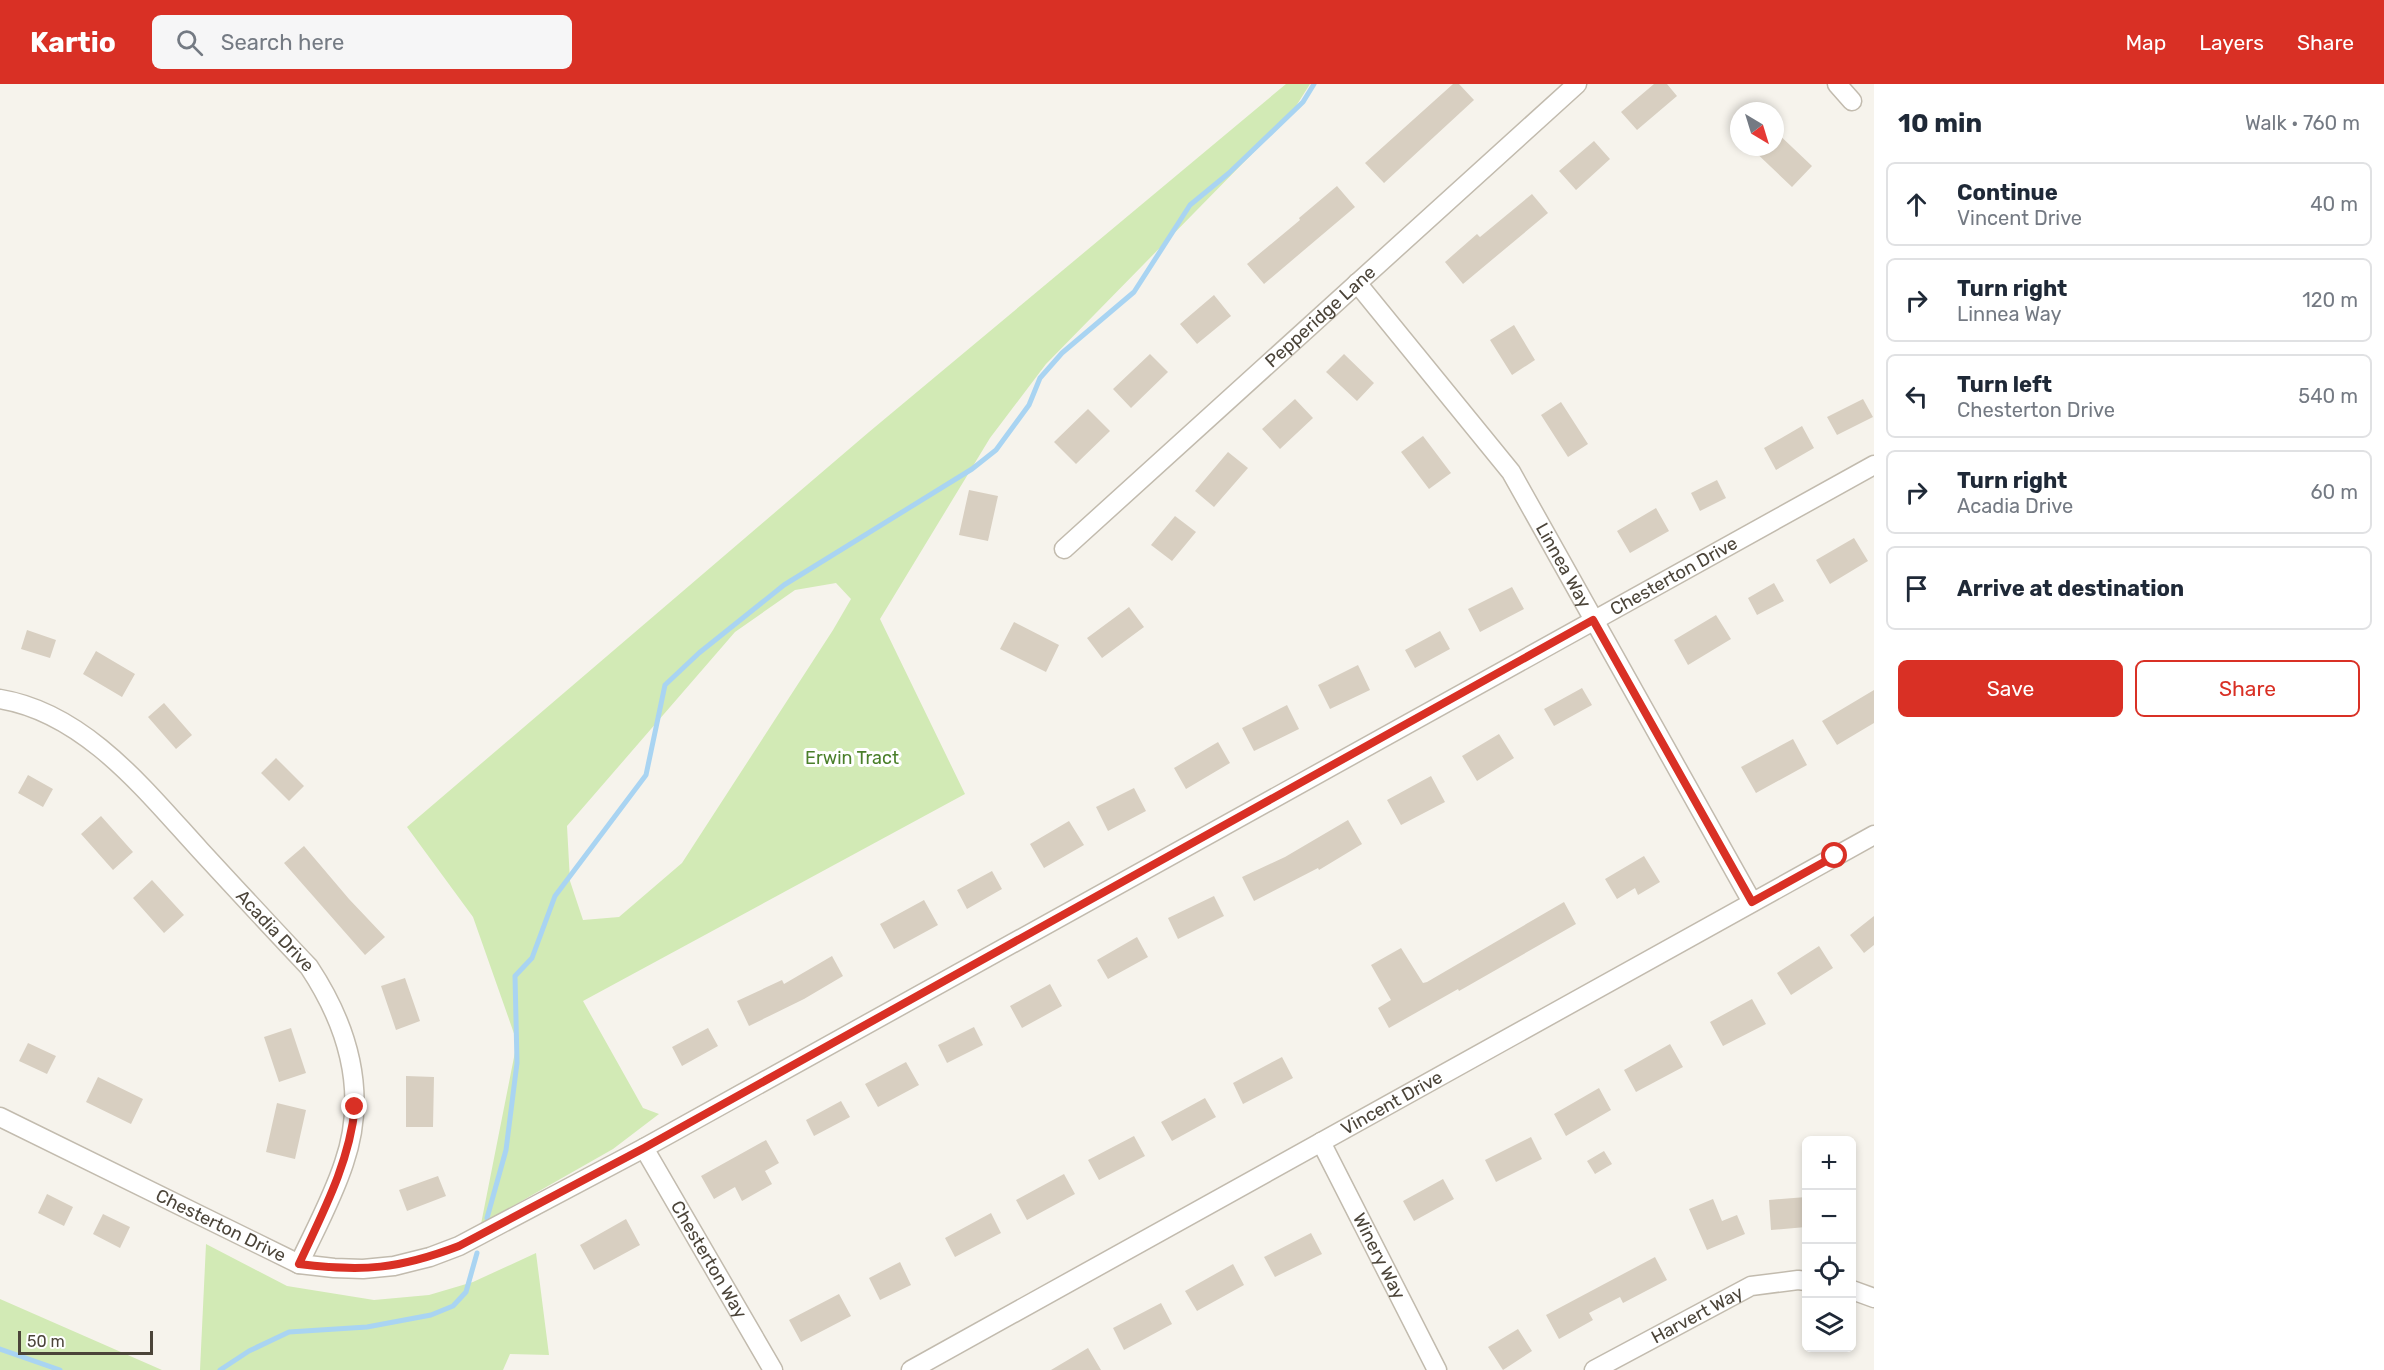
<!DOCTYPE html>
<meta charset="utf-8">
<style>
:root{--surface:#fff;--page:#f6f6f7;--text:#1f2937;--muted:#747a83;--line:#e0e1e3;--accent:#d93025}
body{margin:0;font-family:Rubik,sans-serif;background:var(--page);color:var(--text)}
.controls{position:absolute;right:18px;bottom:18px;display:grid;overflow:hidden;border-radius:9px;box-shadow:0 3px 9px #0003}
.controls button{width:54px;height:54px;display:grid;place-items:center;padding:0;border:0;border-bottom:2px solid var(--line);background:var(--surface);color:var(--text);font:30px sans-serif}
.compass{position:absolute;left:1730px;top:18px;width:54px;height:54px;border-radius:50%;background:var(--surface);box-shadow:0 3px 9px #0003;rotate:142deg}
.scale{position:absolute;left:18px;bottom:15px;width:135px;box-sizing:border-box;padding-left:6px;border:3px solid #4b4439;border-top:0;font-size:16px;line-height:21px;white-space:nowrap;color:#4b4439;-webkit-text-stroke:4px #fff;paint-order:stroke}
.stop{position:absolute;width:18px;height:18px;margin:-14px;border:4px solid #d93025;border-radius:50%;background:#fff}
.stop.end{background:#d93025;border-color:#fff;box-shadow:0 2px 6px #0008}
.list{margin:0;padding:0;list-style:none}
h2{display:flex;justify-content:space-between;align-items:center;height:78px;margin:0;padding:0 24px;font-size:26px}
h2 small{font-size:20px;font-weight:400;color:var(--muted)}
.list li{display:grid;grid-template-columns:39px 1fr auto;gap:18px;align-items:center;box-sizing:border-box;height:84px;margin:0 12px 12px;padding:0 12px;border:2px solid var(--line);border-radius:9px}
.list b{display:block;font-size:22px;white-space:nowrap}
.list p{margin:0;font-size:20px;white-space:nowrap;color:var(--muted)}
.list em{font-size:20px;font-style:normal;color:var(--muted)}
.actions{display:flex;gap:12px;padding:18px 24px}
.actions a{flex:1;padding:14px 0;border:2px solid var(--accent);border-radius:9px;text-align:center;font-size:21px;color:var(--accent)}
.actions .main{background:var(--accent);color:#fff}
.icon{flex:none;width:33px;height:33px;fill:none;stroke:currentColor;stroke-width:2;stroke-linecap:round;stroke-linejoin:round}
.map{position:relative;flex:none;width:1874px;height:1286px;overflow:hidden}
header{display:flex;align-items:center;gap:36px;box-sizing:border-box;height:84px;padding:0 30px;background:var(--accent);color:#fff}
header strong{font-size:28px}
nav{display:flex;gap:33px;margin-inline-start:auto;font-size:21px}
.search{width:420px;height:54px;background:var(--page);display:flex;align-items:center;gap:15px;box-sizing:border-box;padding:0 21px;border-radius:9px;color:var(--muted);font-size:22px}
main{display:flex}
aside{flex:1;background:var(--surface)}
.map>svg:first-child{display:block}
.green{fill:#d2eab5;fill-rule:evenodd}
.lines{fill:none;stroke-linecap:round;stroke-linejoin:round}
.stream{stroke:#a9d4f2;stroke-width:5}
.building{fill:#d8cfc1}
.minor-casing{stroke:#c2bbae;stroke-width:21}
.minor{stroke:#fff;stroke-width:18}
.route{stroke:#d93025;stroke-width:8}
.labels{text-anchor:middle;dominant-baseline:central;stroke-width:6;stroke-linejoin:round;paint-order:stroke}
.street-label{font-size:18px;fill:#4b4439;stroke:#fff}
.park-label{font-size:18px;fill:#4a7f2a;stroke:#fff}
</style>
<header>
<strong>Kartio</strong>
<div class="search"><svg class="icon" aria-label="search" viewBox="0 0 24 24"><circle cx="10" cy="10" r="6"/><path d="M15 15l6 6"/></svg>Search here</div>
<nav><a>Map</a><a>Layers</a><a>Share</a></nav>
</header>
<main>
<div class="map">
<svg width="1874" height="1286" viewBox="0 0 1874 1286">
<rect width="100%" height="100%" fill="#f6f3ec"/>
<path class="green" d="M1286 0H1310L1291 30 1046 280 990 354 880 535 965 710 583 917 643 1024 659 1030 613 1065 481 1140 517 958 473 833 407 743 869 348ZM836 499 851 515 833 546 682 779 619 833 583 836 570 797 567 742 735 548 795 506Z
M206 1160 287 1202 374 1216 429 1211 473 1198 536 1169 549 1271 510 1270 503 1286H200Z
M0 1215 162 1286H0Z"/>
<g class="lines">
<path class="stream" d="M487 1134 506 1066 517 979 515 892 532 874 555 812 646 691 665 601 699 569 784 501 972 385 996 366 1029 321 1040 294 1062 269 1134 208 1190 121 1229 89 1303 18 1314 0
M0 1265 60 1286
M220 1286 249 1267 289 1248 367 1243 431 1231 453 1222 466 1208 477 1169"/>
</g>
<path class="building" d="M1453 0H1459L1474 16 1384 99 1365 79Z
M1654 0H1667L1677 12 1637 46 1621 28Z
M1775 47 1812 82 1792 103 1750 63H1775Z
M1594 57 1610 75 1576 106 1559 87Z
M1337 102 1355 123 1264 200 1247 180 1300 136 1299 134Z
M1532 110 1548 129 1463 200 1445 178 1477 150 1480 153Z
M1214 211 1231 232 1197 260 1180 240Z
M1514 241 1535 276 1512 291 1490 256Z
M1150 270 1168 288 1131 324 1113 305Z
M1344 270 1374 299 1357 317 1326 288Z
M1295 315 1313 334 1280 365 1262 345Z
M1863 315 1873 333 1837 351 1827 333Z
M1561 318 1588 360 1568 373 1541 331Z
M1088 325 1110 347 1076 380 1054 358Z
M1802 342 1814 364 1776 386 1764 364Z
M1423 352 1451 389 1429 405 1401 368Z
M1228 368 1248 384 1214 423 1195 407Z
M1717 396 1726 414 1700 427 1691 409Z
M969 406 998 412 988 457 959 451Z
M1656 424 1669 447 1630 469 1617 447Z
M1175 432 1196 448 1172 477 1151 461Z
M1854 454 1868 477 1830 500 1816 476Z
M1774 499 1784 517 1757 531 1748 514Z
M1512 503 1524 525 1480 548 1468 525Z
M1129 523 1144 543 1102 574 1087 554Z
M1716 531 1731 555 1688 581 1674 556Z
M1014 538 1059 561 1046 588 1000 565Z
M27 546 56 556 50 574 21 565Z
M1440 547 1450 565 1415 584 1405 566Z
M96 567 135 590 122 613 83 590Z
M1358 581 1370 606 1330 625 1318 601Z
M1582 604 1592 621 1554 642 1544 625Z
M1874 606V639L1837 661 1822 637Z
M164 619 192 651 176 665 148 633Z
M1287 621 1299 645 1254 667 1242 644Z
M1499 650 1514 674 1477 697 1462 672Z
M1793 655 1807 681 1756 709 1741 683Z
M1218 658 1230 679 1186 705 1174 684Z
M276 674 304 702 289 717 261 689Z
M28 691 53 705 43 723 18 709Z
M1431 692 1445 718 1401 741 1387 716Z
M1134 704 1146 727 1108 747 1096 723Z
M101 732 133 768 113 786 81 750Z
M1348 736 1362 760 1319 786 1318 784 1254 817 1242 793 1285 773Z
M1069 737 1084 761 1044 784 1030 760Z
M304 762 349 815 385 853 365 871 284 779Z
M1644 772 1660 798 1638 811 1635 804 1617 815 1605 795Z
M992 787 1002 805 967 825 957 806Z
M152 796 184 831 164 849 133 814Z
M1214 812 1224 832 1178 855 1168 834Z
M924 816 938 841 894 865 880 840Z
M1564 818 1576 840 1459 907 1458 905 1389 944 1378 924 1391 916 1371 881 1401 864 1423 899 1427 898Z
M1874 832V861L1864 869 1850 851Z
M1137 853 1148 873 1108 895 1097 876Z
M1819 862 1833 884 1791 911 1777 889Z
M832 872 843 892 804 915 749 942 737 917 782 896 784 900Z
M405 894 420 937 396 946 381 902Z
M1050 900 1062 922 1022 944 1010 922Z
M1752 915 1766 940 1723 962 1710 938Z
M974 943 983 961 947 979 938 961Z
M291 944 306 989 279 998 264 953Z
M708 944 718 962 682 982 672 963Z
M28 959 56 972 47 990 19 977Z
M1670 960 1683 983 1636 1008 1624 986Z
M1282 973 1293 994 1243 1020 1233 999Z
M906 978 919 1001 878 1023 865 1000Z
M406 992 434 993 433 1043H406Z
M98 993 143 1015 131 1040 86 1018Z
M1599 1004 1611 1026 1566 1052 1554 1030Z
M1205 1014 1216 1033 1172 1057 1161 1038Z
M841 1017 850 1033 814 1052 806 1036Z
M277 1019 306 1026 295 1075 266 1068Z
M1134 1052 1145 1072 1099 1096 1088 1076Z
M1531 1053 1542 1075 1496 1098 1485 1076Z
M766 1056 779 1079 765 1087 772 1100 742 1117 735 1103 714 1115 701 1092Z
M1604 1067 1612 1080 1595 1090 1587 1077Z
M1064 1090 1075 1110 1027 1136 1016 1116Z
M438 1092 446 1112 407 1127 399 1106Z
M1443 1095 1454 1115 1414 1137 1403 1117Z
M47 1110 73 1123 64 1142 38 1129Z
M1806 1113V1143L1771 1146 1769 1116Z
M1713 1115 1722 1137 1737 1131 1745 1150 1707 1166 1689 1125Z
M991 1129 1001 1149 955 1173 945 1154Z
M103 1130 130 1143 120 1164 93 1150Z
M626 1135 640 1161 594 1186 580 1161Z
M1311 1149 1322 1170 1275 1193 1264 1173Z
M1655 1173 1667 1196 1623 1219 1620 1213 1589 1229 1593 1236 1559 1255 1546 1231Z
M900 1178 911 1201 880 1216 869 1194Z
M1233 1180 1244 1201 1197 1227 1185 1207Z
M839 1210 851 1232 801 1258 789 1236Z
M1161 1219 1172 1240 1124 1266 1113 1244Z
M1518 1245 1532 1267 1503 1286 1488 1263Z
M1088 1264 1101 1286H1051Z"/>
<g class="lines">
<defs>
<g id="minor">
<path d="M1837 0 1852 17"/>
<path id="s1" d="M1357 199 1511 388 1752 818"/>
<path id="s2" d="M1064 465 1577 0"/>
<path id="s3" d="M0 615C85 629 145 706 200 766 236 805 272 844 309 883 348 942 368 1009 344 1079 333 1113 315 1146 299 1180"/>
<path id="s4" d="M0 1033 299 1180 334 1184 363 1185 394 1182 430 1173 459 1162 644 1064 1874 381"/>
<path id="s5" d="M1321 1058 1437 1286"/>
<path id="s6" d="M644 1064 773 1286"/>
<path d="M1852 1206 1874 1214"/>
<path id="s7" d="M911 1286 1874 751"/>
<path id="s8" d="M1594 1286 1751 1202 1798 1196 1806 1197"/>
</g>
</defs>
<use href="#minor" class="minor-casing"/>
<use href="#minor" class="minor"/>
</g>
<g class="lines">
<path class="route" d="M355 1023C349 1080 323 1128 299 1180 363 1188 399 1185 459 1162L644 1064 1593 536 1752 818 1835 772"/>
</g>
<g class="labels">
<g class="street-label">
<text stroke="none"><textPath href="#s2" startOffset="346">Pepperidge Lane</textPath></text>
<text stroke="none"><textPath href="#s1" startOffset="351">Linnea Way</textPath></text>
<text stroke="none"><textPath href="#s4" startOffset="1884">Chesterton Drive</textPath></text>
<text stroke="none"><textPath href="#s3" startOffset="366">Acadia Drive</textPath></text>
<text stroke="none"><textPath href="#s7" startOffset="550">Vincent Drive</textPath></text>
<text stroke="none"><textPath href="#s4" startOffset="246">Chesterton Drive</textPath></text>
<text stroke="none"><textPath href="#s5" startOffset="128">Winery Way</textPath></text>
<text stroke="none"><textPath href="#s6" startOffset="129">Chesterton Way</textPath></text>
<text stroke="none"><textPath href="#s8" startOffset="117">Harvert Way</textPath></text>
</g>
<g class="park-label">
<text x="852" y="674">Erwin Tract</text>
</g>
</g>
</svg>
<div class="controls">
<button>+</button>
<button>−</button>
<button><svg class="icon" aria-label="locate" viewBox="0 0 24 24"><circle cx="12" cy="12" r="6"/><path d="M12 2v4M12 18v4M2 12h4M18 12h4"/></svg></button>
<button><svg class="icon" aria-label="layers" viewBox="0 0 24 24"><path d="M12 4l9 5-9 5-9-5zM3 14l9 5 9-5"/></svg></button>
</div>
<svg class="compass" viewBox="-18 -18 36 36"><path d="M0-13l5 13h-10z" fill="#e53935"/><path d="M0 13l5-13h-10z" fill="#747a83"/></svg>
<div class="scale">50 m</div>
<div class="stop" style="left:1835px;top:772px"></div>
<div class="stop end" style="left:355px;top:1023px"></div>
</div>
<aside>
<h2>10 min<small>Walk · 760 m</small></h2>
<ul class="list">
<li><svg class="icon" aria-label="ahead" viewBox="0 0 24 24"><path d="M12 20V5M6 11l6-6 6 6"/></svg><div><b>Continue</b><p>Vincent Drive</p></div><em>40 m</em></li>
<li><svg class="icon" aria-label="right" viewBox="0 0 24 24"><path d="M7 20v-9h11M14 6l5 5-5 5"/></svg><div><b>Turn right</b><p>Linnea Way</p></div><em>120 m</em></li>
<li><svg class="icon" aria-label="left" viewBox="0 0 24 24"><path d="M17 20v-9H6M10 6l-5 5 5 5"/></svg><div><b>Turn left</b><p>Chesterton Drive</p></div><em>540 m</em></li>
<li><svg class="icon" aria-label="right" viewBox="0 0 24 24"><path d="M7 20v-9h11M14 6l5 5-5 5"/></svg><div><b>Turn right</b><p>Acadia Drive</p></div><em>60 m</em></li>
<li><svg class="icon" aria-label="arrive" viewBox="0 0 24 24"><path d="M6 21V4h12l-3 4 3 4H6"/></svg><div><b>Arrive at destination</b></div></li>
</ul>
<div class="actions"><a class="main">Save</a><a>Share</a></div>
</aside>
</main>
